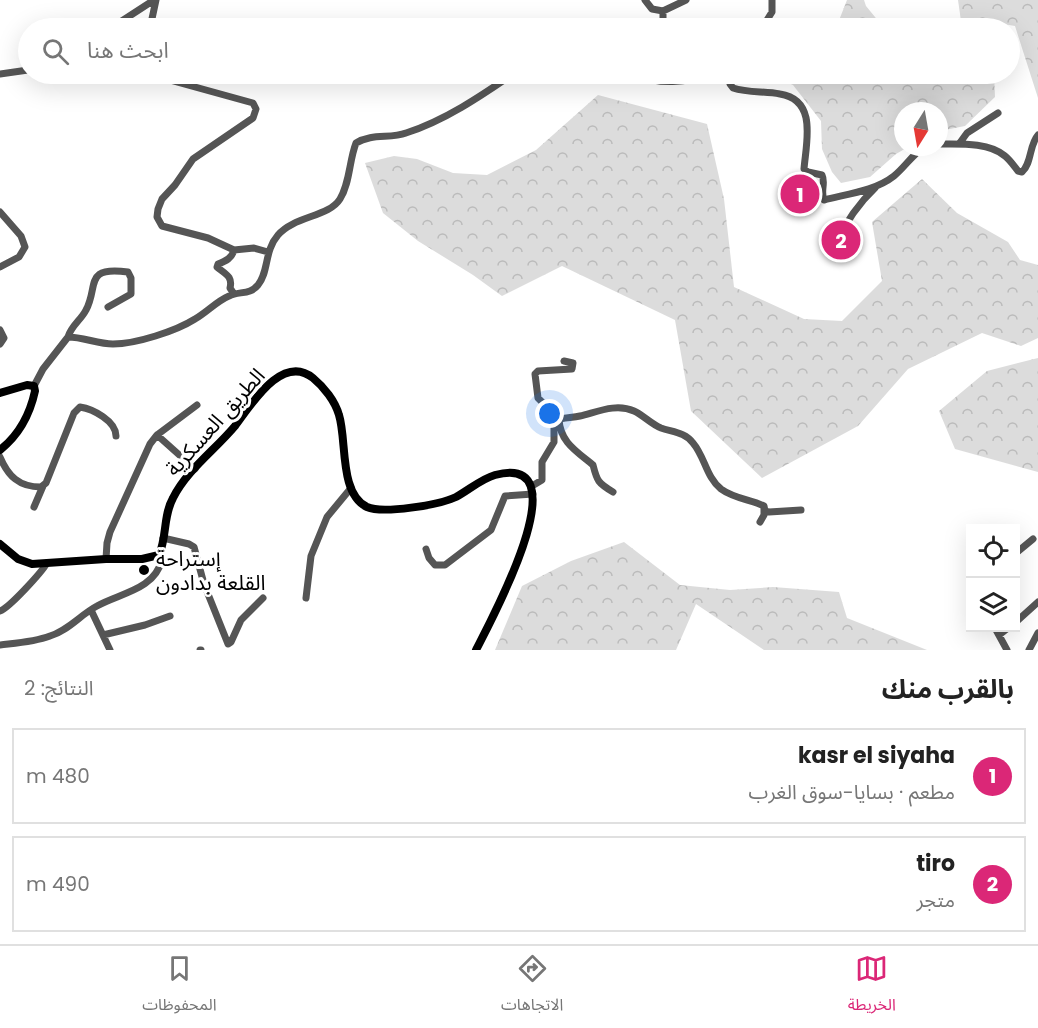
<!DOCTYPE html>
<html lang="ar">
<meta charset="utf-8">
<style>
:root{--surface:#fff;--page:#f6f6f6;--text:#222;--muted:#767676;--line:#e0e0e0;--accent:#db2777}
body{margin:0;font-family:Poppins,"Noto Sans Arabic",sans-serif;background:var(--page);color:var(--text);direction:rtl}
.controls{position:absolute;right:18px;bottom:18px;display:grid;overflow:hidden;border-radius:0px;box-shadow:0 6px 24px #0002}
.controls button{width:54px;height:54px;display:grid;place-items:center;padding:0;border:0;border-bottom:2px solid var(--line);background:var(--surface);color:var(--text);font:30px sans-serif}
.compass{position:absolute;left:894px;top:102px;width:54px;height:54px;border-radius:50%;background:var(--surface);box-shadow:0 6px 24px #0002;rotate:191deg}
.you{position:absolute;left:550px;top:414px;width:21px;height:21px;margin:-15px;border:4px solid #fff;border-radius:50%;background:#1a73e8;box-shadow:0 0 0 9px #1a73e833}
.badge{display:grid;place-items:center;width:39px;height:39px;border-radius:50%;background:var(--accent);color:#fff;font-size:20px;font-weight:700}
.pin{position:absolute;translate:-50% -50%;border:3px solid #fff;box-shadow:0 2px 6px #0006}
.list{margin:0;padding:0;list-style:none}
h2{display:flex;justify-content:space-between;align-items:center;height:78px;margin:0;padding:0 24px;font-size:26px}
h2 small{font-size:20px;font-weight:400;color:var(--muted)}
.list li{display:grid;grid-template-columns:39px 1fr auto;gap:18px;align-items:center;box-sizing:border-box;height:96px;margin:0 12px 12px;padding:0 12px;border:2px solid var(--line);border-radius:0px}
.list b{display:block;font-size:22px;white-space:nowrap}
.list p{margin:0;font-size:20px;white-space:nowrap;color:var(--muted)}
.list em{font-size:20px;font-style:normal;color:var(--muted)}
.icon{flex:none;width:33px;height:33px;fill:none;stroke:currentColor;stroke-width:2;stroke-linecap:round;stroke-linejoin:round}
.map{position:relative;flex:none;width:1038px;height:650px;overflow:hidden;direction:ltr}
.search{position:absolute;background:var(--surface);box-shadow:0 6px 24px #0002;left:18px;right:18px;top:18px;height:66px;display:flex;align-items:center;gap:15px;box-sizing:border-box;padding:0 21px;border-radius:33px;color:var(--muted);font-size:22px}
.sheet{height:294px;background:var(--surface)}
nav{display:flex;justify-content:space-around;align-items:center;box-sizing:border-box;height:84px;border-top:2px solid var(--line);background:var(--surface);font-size:16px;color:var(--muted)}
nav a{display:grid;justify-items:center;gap:3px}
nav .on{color:var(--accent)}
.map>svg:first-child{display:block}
.forest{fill:url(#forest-crowns)}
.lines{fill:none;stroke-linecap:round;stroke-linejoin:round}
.minor{stroke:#555;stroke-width:7}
.major{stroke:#000;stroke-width:8}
.poi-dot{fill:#000;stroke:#fff;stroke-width:2}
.labels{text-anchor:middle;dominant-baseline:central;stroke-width:6;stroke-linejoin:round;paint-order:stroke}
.street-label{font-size:21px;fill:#000;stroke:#fff}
.poi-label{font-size:21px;fill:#000;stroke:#fff;text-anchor:start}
</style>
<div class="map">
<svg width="1038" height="650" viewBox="0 0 1038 650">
<defs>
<pattern id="forest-crowns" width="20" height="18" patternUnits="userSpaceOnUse" patternTransform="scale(1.5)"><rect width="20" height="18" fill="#dcdcdc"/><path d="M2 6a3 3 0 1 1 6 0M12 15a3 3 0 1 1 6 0" fill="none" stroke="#bbb"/></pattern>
</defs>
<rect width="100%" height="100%" fill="#fff"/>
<path class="forest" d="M847 0H864L866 6 884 28H836Z
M958 0H1038V98L1015 26 997 23 996 28H962Z
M776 74H994L995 97 965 126 939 131V111H903V147H908L896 154 870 177 841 183 832 172 822 149 821 121 793 85 772 75Z
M598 95 707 124 724 199 734 287 804 319 842 321 882 281 872 222 922 179 957 213 1008 242 1020 260 1038 265V338L1021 346 982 333 908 369 858 426 762 478 691 411 675 320 562 266 502 296 473 275 418 241 383 213 365 163 394 156 417 159 453 173 487 175 536 150Z
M1038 358V472L955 449 939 411 987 371Z
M624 542 680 585 730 590 773 587 839 592 847 618 927 650H764L696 604 676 650H495L522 586 571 561Z"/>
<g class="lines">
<path class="minor" d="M645 0 652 9 663 11
M111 28 154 0
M150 28 156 0
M682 28 666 25 663 22V11L686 0
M762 28 772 12V0
M0 74 28 70
M148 74 253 103 256 109 253 118 193 159 175 185 162 199 158 209 157 217 162 226 208 238 234 250 254 248 268 252
M635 74C657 85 688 83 711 74
M734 74 730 84 733 88C748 93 764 91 780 94 818 100 806 143 804 169L808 172 822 175C826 183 820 191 824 200 847 194 875 191 894 176 905 167 912 155 924 147
M939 144C959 144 989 142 1005 156 1010 160 1014 166 1018 171L1022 172C1032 163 1029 145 1038 135
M959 144 967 133 998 113
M0 212 21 236 25 247 19 257 0 267
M836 243C846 222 858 204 875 188
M234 250C232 258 226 261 218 264L217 267C225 274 233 276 230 288L234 294
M0 330 4 338 0 344
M68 337C71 326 81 320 86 310 99 286 83 266 128 272L131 278V294L108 307
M564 361 573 363 572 369 538 371 535 374 538 398 559 419C560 442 576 451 593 465 597 481 598 483 613 492
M34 386 43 369 68 337C83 337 98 344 113 344 136 344 176 331 195 319 207 312 217 301 229 296 239 291 250 295 258 285 269 272 264 251 278 235 294 216 329 217 340 199 350 183 349 161 356 143 372 133 390 139 406 133 444 121 481 96 513 74
M157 435 195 469
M0 457C8 476 19 487 41 487L46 483 74 413 80 407C93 409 116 421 116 436
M532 486 542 480V462L554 442V421C562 417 571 418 580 416 597 412 616 403 634 411 643 415 651 424 661 428 672 432 685 432 693 443 705 457 706 477 721 489 733 498 751 500 764 506L765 511 769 512 801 510
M34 507 43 486
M760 522 764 515V508
M163 538 189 544 194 547 204 584 228 644 231 642 241 620 263 598
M426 549 429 558 435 565H445L491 530 505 496 533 494
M1016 553 1033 539
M106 559 107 543 110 532 150 444 157 435 197 405
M306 598 311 556 327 517 351 488
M91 610 110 650
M0 611C9 608 41 573 47 563
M1016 622 1038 602
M995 628 1007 650
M103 635 145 625 170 616
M999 635 1008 628
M0 645C17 643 34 642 50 636 69 630 80 615 97 606 120 593 154 590 162 560L159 555
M200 650H201
M1029 650 1038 633"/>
<path class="major" d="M0 393 27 385 34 386 35 391C30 414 19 435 0 450
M0 544 18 559 32 564 106 559H142L159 555C167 537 163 516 173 498 187 470 215 450 235 426 251 405 282 353 313 378 324 387 335 401 339 415 347 440 339 494 367 507 383 514 439 505 456 497 469 490 481 479 495 475 584 451 489 624 476 650"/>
</g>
<circle class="poi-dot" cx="144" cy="570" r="6"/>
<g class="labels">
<g class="street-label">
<text transform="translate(215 422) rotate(-48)">الطريق العسكرية</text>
</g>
<g class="poi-label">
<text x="156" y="558">إستراحة<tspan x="156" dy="24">القلعة بدادون</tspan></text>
</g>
</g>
</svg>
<div class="controls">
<button><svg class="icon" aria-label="locate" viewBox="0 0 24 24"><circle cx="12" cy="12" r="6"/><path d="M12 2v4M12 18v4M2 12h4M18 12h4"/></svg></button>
<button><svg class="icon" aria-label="layers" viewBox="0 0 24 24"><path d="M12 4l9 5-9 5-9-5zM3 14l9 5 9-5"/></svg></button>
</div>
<svg class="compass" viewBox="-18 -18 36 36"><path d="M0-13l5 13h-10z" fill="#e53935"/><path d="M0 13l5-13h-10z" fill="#767676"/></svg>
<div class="you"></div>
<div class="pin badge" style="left:800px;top:194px">1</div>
<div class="pin badge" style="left:841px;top:240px">2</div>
<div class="search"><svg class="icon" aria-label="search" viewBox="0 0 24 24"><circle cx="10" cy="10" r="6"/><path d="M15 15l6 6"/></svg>ابحث هنا</div>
</div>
<section class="sheet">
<h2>بالقرب منك<small>النتائج: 2</small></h2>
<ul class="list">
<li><span class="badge">1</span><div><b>kasr el siyaha</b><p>مطعم · بسايا-سوق الغرب</p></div><em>480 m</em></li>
<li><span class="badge">2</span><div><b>tiro</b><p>متجر</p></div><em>490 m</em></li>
</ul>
</section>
<nav>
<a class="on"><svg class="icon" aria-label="map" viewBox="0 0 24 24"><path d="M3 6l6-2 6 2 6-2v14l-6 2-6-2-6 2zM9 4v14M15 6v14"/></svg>الخريطة</a>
<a><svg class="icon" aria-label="directions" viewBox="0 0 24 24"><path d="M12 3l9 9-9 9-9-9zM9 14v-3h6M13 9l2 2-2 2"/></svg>الاتجاهات</a>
<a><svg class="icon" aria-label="saved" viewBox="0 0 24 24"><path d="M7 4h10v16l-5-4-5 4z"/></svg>المحفوظات</a>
</nav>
